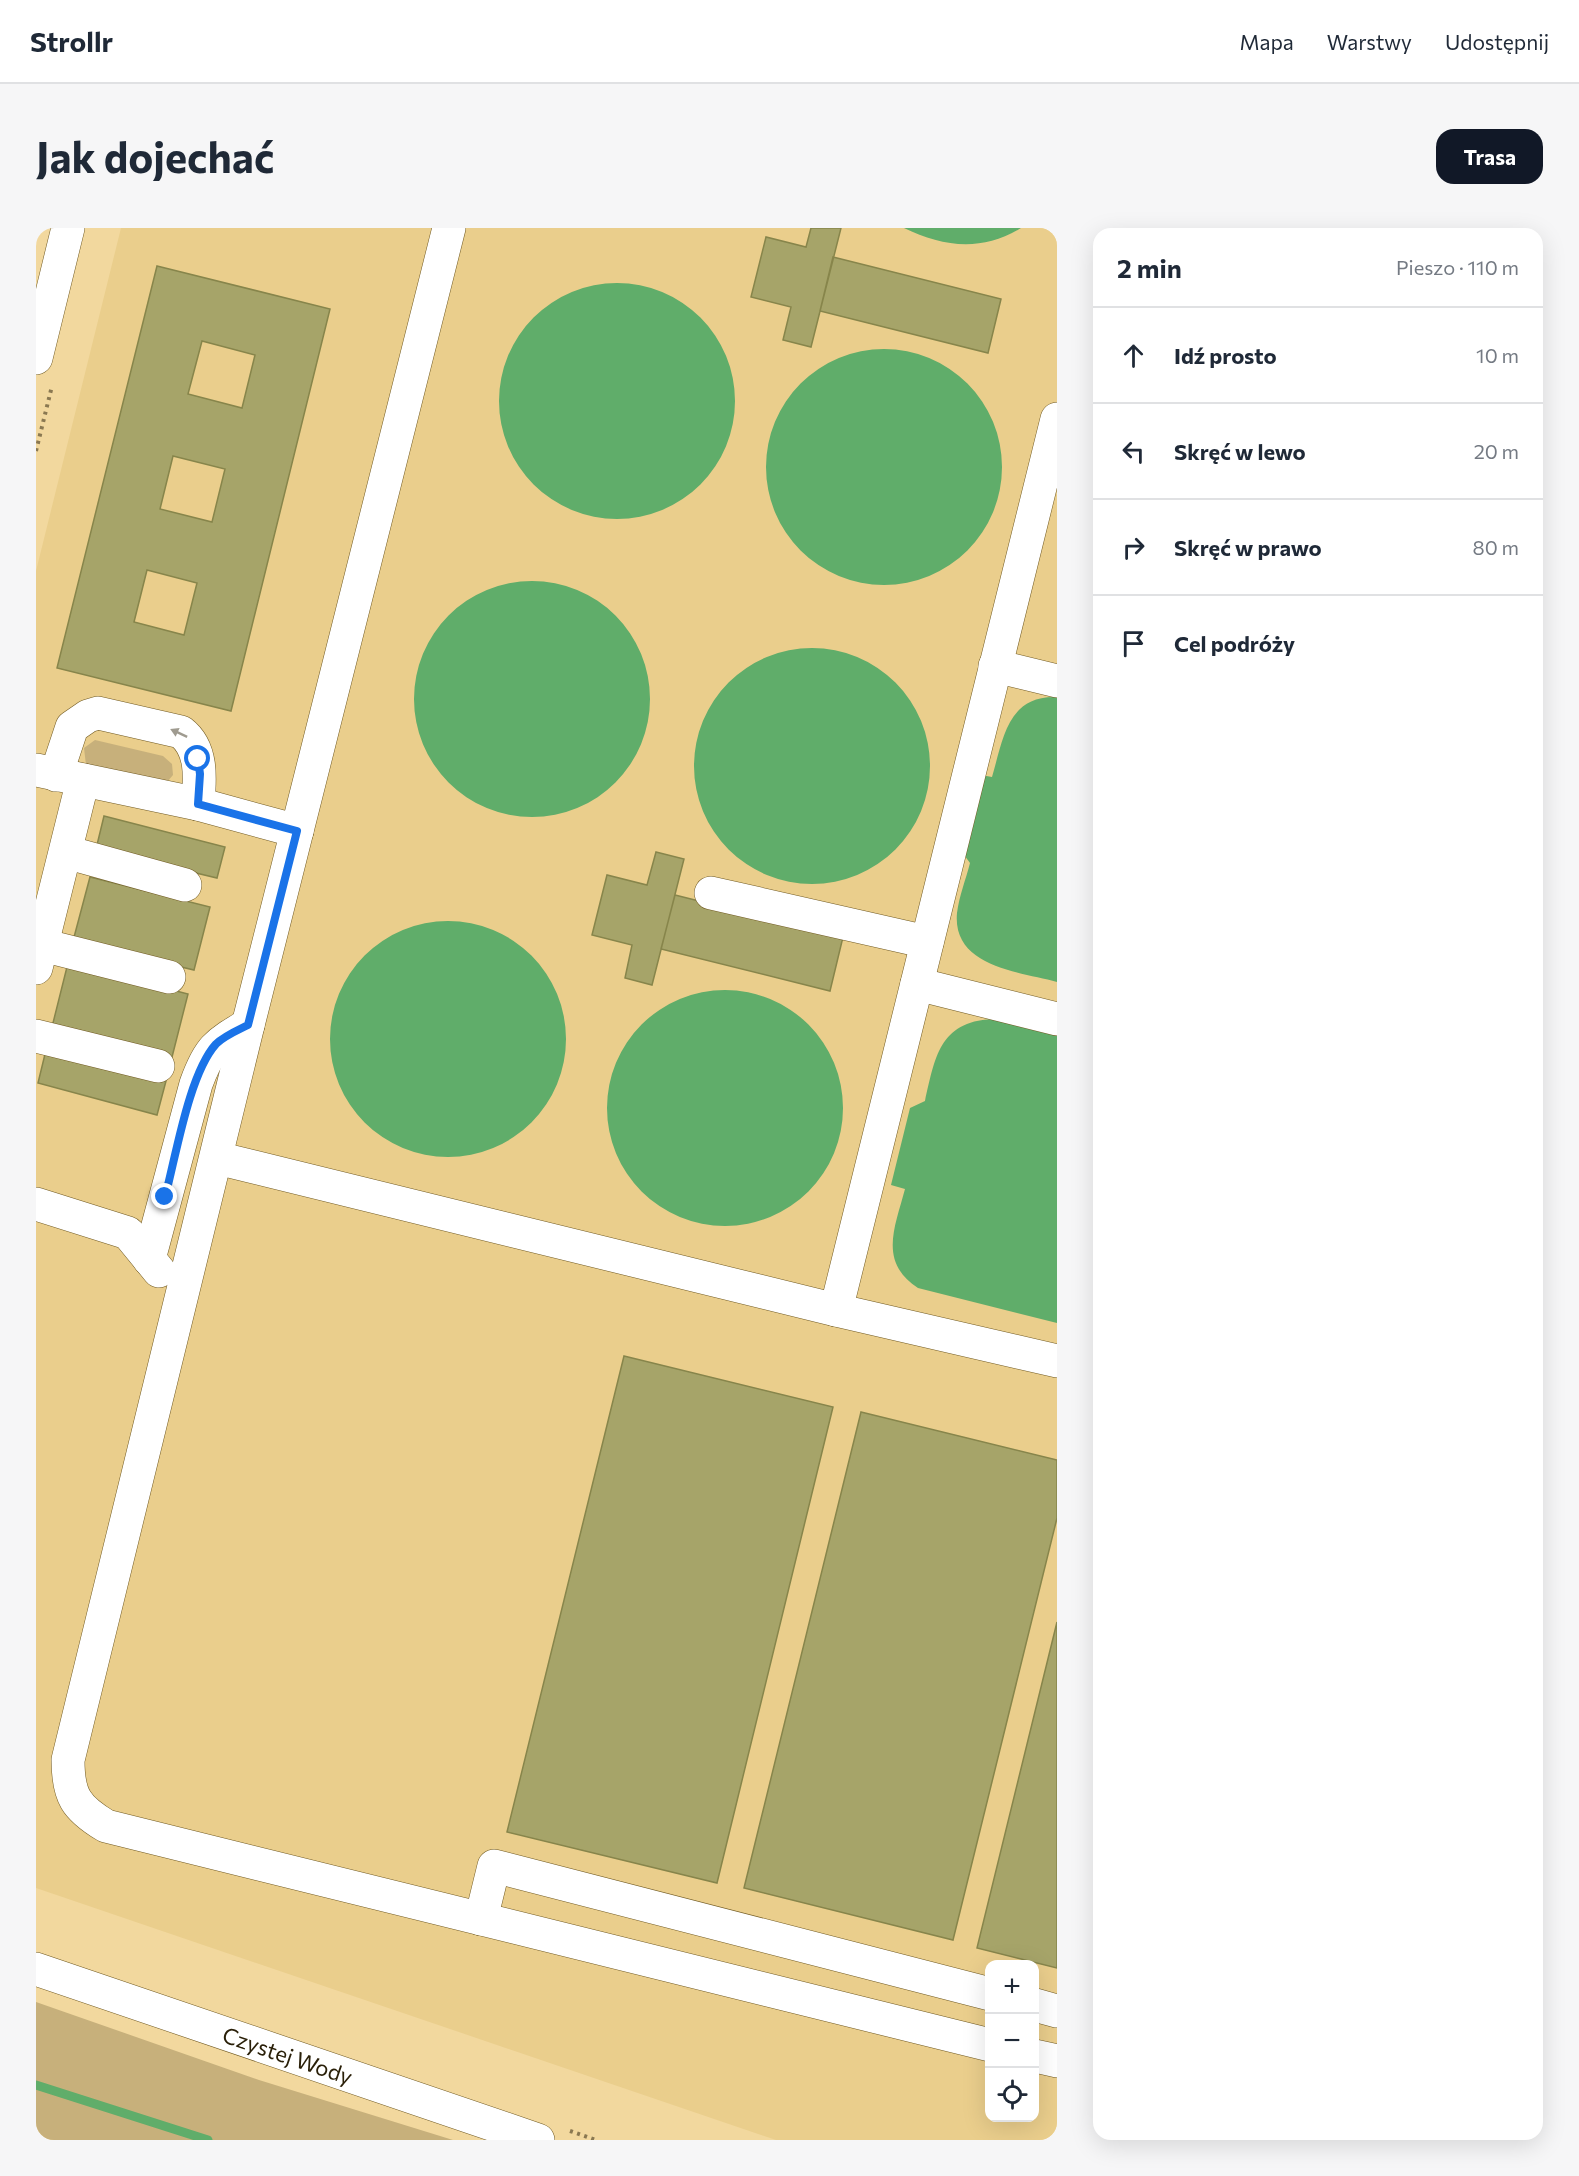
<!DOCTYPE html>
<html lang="pl">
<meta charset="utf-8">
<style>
:root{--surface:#fff;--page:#f6f6f7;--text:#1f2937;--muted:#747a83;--line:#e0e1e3;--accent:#111827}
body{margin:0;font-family:Commissioner,sans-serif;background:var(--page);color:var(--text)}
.controls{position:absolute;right:18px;bottom:18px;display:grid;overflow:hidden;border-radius:12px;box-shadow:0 6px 24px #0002}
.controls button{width:54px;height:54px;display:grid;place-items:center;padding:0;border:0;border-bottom:2px solid var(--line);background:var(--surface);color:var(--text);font:30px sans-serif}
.stop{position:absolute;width:18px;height:18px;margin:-14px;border:4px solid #1a73e8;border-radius:50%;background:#fff}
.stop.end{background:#1a73e8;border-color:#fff;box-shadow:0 2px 6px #0008}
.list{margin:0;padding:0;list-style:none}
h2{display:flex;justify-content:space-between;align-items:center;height:78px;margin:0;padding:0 24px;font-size:26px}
h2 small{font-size:20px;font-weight:400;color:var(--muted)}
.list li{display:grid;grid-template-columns:39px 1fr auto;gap:18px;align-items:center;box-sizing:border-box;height:96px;padding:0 24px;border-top:2px solid var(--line)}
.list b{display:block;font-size:22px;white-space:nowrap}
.list em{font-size:20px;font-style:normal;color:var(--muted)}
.icon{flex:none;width:33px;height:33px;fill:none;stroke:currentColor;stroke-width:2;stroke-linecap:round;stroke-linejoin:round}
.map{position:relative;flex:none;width:1021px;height:1912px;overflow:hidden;border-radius:18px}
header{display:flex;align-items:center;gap:36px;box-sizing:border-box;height:84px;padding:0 30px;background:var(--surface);border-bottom:2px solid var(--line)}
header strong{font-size:28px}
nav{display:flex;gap:33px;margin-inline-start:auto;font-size:21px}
.intro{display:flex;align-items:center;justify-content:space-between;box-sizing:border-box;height:144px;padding:0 36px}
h1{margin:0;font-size:42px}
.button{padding:15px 27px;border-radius:18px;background:var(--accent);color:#fff;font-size:21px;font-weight:700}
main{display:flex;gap:36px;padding:0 36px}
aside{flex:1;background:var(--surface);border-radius:18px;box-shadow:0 6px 24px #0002}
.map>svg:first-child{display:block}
.built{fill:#eace8c;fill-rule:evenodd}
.green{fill:#c7b07b}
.water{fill:#60ad6a}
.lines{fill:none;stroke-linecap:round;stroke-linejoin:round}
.stream{stroke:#60ad6a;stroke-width:9}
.building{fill:#a6a469;stroke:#87854b;stroke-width:1.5;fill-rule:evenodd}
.minor-casing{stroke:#715a22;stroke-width:34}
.path{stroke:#8a7851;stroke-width:4;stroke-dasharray:3 4.5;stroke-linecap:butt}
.minor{stroke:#fff;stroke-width:33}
.oneway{fill:#9f9b90}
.route{stroke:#1a73e8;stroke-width:8}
.labels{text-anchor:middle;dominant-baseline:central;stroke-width:4.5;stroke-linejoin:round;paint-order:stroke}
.street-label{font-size:22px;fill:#2a2009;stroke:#f2d89e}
</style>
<header>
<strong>Strollr</strong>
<nav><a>Mapa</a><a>Warstwy</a><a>Udostępnij</a></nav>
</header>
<div class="intro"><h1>Jak dojechać</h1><a class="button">Trasa</a></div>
<main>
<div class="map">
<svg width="1021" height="1912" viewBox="0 0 1021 1912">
<rect width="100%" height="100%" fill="#f2d89e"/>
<path class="built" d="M85 0H1021V1912H740L0 1660V343ZM954 1736H999V1890H954Z"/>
<path class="green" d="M59 512 127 528 136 536 137 547 131 554 50 537 48 520Z
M0 1774 223 1852 417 1912H0Z"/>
<path class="water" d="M868 0H985C946 24 907 19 868 0Z
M463 173a118 118 0 1 1 236 0a118 118 0 1 1-236 0Z
M730 239a118 118 0 1 1 236 0a118 118 0 1 1-236 0Z
M378 471a118 118 0 1 1 236 0a118 118 0 1 1-236 0Z
M658 538a118 118 0 1 1 236 0a118 118 0 1 1-236 0Z
M1021 469V754C984 744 916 739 921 685 923 668 930 651 934 635L923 620 945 547 956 549C967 512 971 467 1021 469Z
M294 811a118 118 0 1 1 236 0a118 118 0 1 1-236 0Z
M571 880a118 118 0 1 1 236 0a118 118 0 1 1-236 0Z
M956 791 1021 807V1095L882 1060C842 1034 859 999 869 961L855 957 874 880 889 873C899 830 903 794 956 791Z"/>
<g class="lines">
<path class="stream" d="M0 1857 172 1912"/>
</g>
<path class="building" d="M775 0H805L775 119 747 112 755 79 715 69 730 9 770 19Z
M797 29 965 71 952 125 784 83Z
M121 38 294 81 195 483 21 440ZM166 113 219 127 206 180 152 166ZM137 228 189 241 176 294 124 281ZM111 342 161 355 148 407 98 394Z
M68 588 189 619 181 650 60 621Z
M620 624 648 631 616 757 589 750 596 717 556 707 571 647 611 657Z
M54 649 174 679 158 742 37 713Z
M639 667 807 709 794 763 625 721Z
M32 735 152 766 136 829 16 799Z
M10 822 130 853 121 887 2 855Z
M588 1128 797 1179 681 1655 471 1604Z
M825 1184 1021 1232V1290L917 1712 708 1660Z
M1021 1394V1740L941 1720Z"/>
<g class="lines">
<defs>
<g id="minor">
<path d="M413 0 212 797 32 1532C32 1568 40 1580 70 1598L954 1817"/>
<path d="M0 130 32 0"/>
<path d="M959 438 1021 453"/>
<path d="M0 542 162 576 261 603"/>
<path d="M20 547 36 499 52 488 62 485 145 504C167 521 164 551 162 576"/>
<path d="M30 624 149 657"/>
<path d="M675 665 891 714"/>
<path d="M6 717 133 749"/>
<path d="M0 740 47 552"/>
<path d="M881 756 1021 791"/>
<path d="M0 808 122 838"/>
<path d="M181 930 800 1082 1021 1133"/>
<path d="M0 976 92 1005 123 1043"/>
<path d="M113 1031 160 856C173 820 180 816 212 797"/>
<path d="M800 1082 1021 191"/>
<path d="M445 1691 458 1638 954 1766"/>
<path id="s1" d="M0 1741 502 1912"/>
<path d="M999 1777 1021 1783"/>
<path d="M999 1828 1021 1833"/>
</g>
</defs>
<use href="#minor" class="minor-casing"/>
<path class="path" d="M0 223 16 158
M534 1903 560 1912"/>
<use href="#minor" class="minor"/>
</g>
<defs><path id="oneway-solid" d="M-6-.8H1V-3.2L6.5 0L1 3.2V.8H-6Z" transform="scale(1.5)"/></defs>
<use class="oneway" href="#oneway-solid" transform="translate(143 505) rotate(-155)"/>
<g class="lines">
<path class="route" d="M129 969C140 928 153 846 180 816 188 808 202 802 212 797L261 603 162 576 164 546 162 531"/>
</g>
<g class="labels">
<g class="street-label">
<text stroke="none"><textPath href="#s1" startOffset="266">Czystej Wody</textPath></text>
</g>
</g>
</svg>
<div class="controls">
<button>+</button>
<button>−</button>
<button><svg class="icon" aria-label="locate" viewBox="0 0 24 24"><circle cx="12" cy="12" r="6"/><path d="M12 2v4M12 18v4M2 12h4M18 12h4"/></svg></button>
</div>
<div class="stop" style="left:162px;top:531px"></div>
<div class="stop end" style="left:129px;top:969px"></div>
</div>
<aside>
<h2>2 min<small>Pieszo · 110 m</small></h2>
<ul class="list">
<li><svg class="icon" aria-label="ahead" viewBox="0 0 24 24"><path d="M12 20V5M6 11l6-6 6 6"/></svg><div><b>Idź prosto</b></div><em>10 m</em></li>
<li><svg class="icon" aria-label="left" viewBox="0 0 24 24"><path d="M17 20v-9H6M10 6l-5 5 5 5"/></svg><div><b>Skręć w lewo</b></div><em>20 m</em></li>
<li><svg class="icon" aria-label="right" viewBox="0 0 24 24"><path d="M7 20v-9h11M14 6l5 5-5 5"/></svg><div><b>Skręć w prawo</b></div><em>80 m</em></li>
<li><svg class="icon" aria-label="arrive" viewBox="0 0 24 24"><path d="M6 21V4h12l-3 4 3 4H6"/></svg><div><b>Cel podróży</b></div></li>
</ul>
</aside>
</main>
